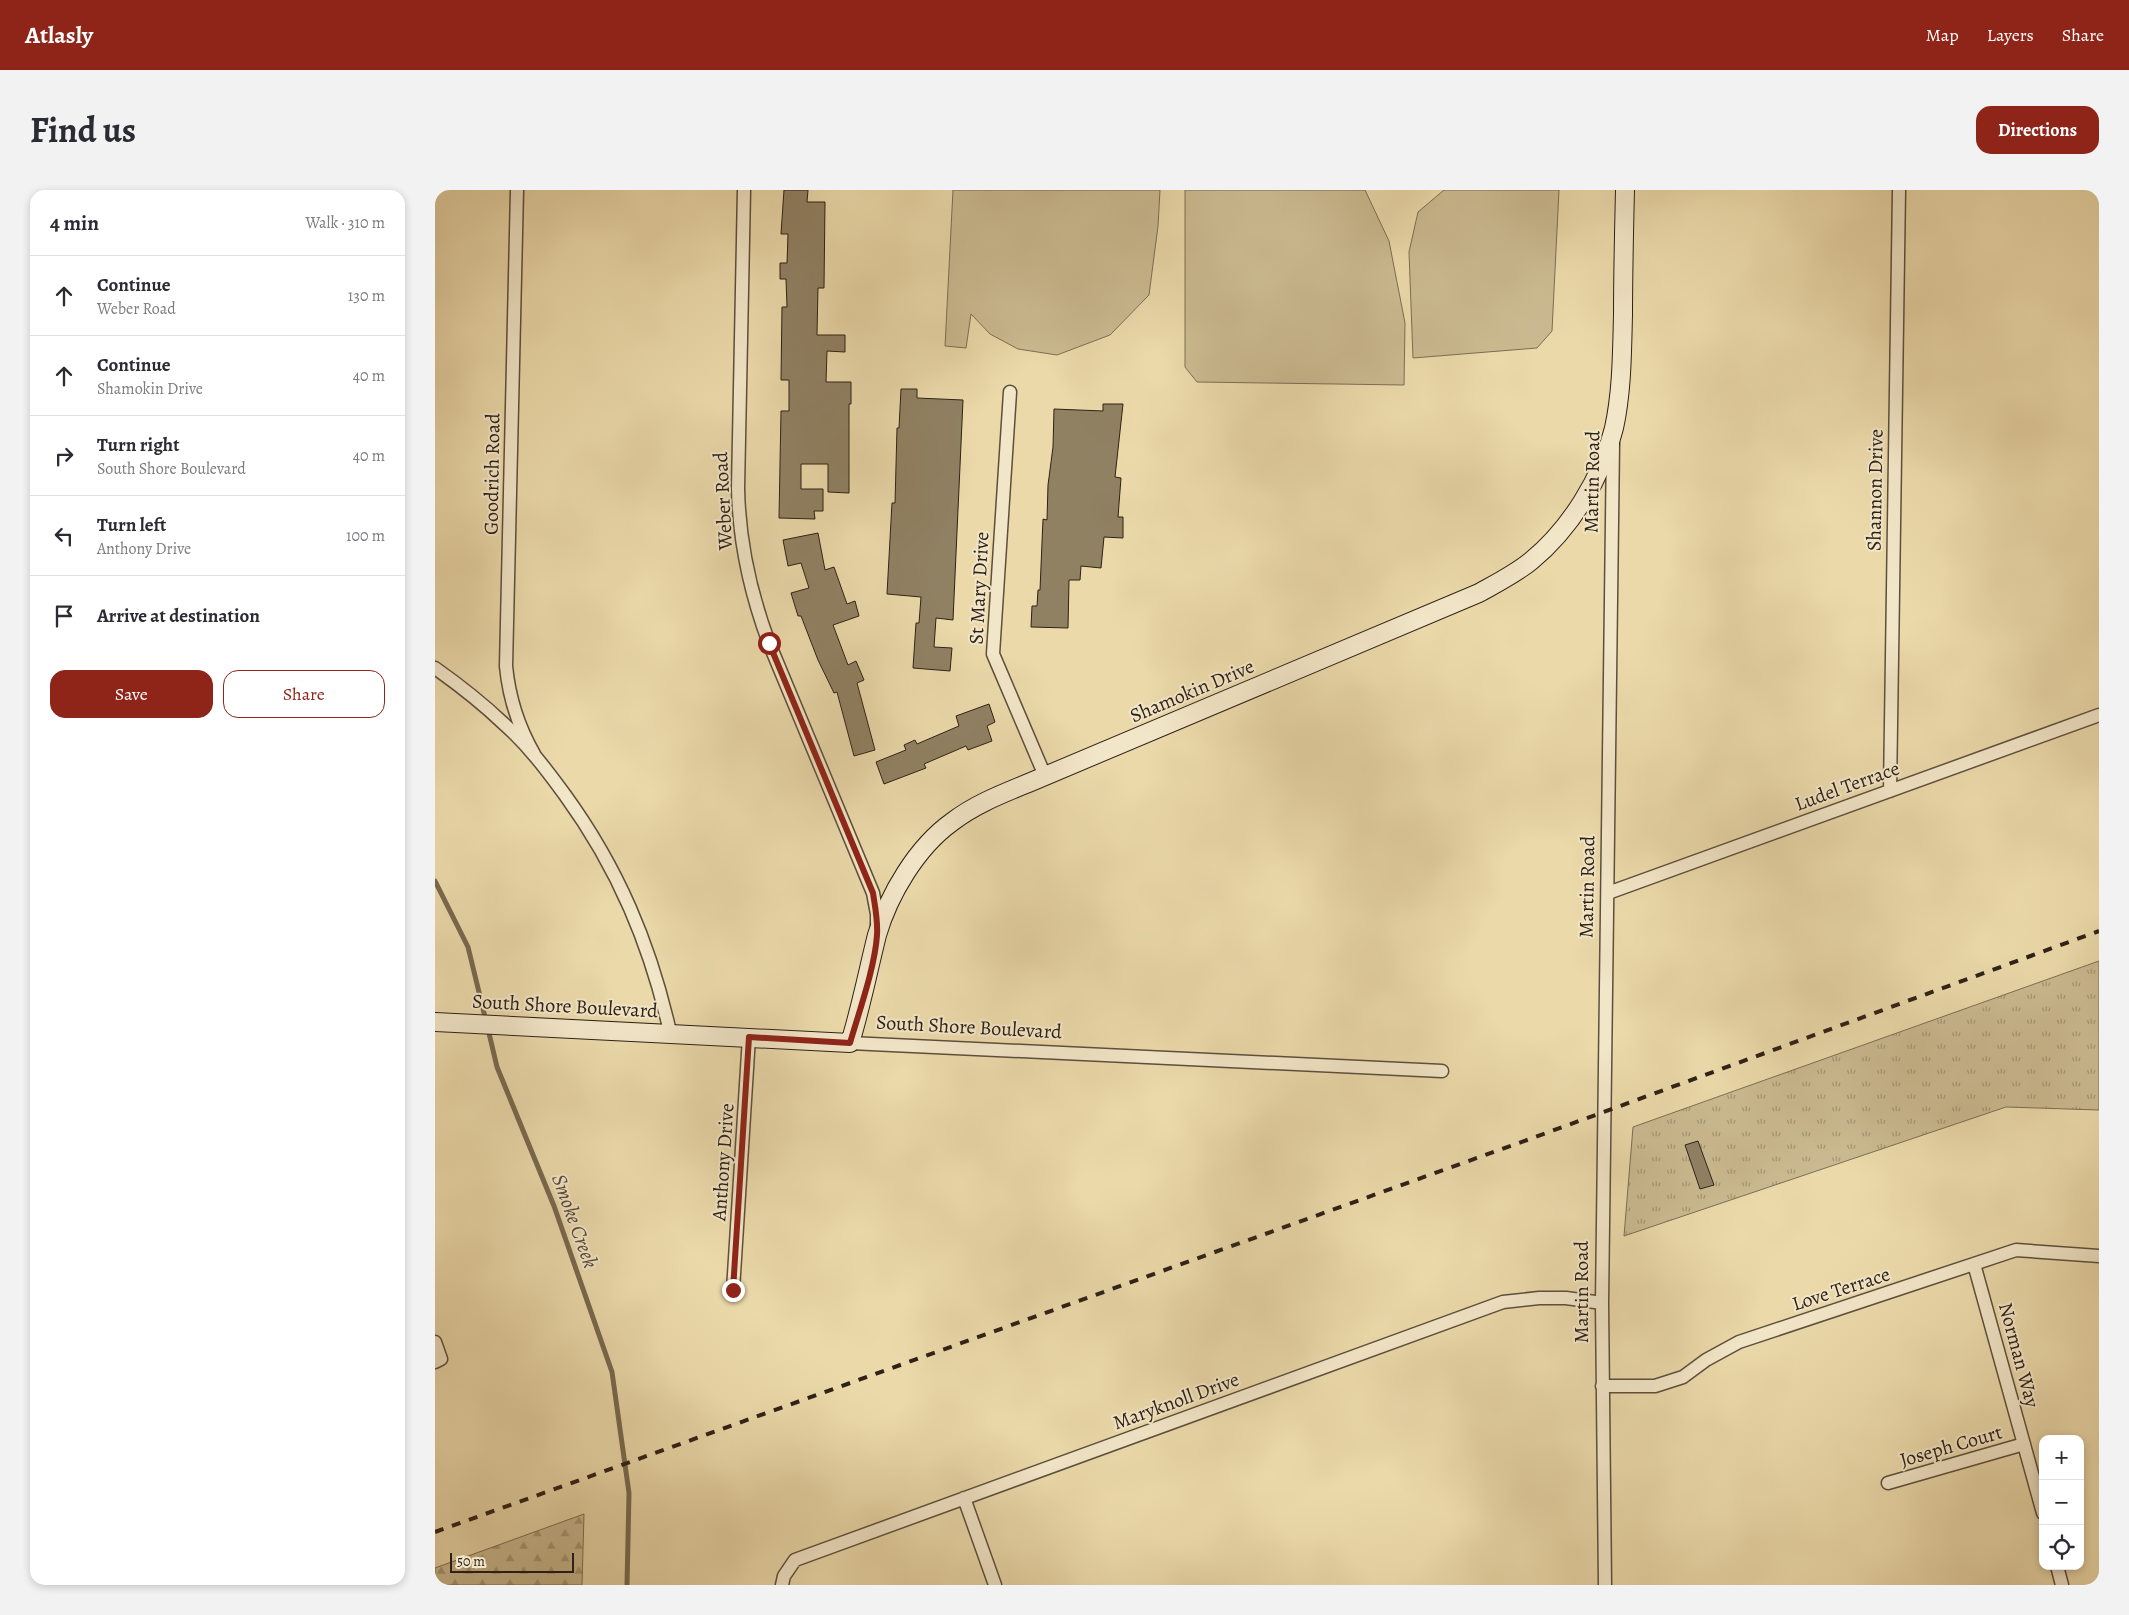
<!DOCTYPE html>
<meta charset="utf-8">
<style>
:root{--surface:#fff;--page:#f2f2f3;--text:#2b2b33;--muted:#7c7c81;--line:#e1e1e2;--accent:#8f2418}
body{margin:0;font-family:Alegreya,serif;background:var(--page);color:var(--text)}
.controls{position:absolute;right:15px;bottom:15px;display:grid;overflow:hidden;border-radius:10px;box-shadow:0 2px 8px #0003}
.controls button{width:45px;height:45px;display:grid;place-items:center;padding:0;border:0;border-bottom:1px solid var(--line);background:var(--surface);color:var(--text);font:25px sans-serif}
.scale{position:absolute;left:15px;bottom:12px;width:124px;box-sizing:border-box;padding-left:5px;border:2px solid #2e2117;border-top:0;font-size:14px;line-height:18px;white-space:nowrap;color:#2e2117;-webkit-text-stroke:4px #f2e6c8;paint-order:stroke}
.stop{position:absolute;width:15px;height:15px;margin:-11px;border:4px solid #8f2418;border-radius:50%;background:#fff}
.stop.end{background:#8f2418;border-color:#fff;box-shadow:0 1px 5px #0008}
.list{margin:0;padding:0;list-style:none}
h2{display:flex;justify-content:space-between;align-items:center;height:65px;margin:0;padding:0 20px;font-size:21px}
h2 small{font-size:16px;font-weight:400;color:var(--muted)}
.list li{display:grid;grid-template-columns:32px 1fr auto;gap:15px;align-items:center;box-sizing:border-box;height:80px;padding:0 20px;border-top:1px solid var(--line)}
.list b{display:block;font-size:19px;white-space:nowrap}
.list p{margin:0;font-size:16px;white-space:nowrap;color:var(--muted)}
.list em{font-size:16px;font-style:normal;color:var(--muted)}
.actions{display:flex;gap:10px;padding:15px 20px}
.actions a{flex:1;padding:11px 0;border:1px solid var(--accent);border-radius:15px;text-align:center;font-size:18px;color:var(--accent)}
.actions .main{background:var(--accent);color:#fff}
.icon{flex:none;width:28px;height:28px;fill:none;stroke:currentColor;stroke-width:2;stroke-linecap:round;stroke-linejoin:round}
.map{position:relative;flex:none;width:1664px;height:1395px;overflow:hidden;border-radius:15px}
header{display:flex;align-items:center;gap:30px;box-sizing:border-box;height:70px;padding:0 25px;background:var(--accent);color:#fff}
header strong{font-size:24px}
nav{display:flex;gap:28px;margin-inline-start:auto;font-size:18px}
.intro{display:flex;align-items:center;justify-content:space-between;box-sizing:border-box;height:120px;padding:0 30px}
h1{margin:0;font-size:35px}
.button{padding:12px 22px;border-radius:15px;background:var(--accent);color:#fff;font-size:18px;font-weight:700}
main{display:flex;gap:30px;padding:0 30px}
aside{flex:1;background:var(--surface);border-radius:15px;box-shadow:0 2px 8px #0003}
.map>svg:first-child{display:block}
.grass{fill:url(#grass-tufts);stroke:#7c6e54}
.forest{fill:url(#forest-firs);stroke:#7c6e54}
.garden{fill:#cbba91;stroke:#7c6e54}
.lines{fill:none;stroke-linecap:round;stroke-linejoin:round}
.stream{stroke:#796a51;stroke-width:5}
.building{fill:#908163;stroke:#2e2117}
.street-casing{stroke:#5d4f3c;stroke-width:15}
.secondary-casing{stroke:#2e2117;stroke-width:20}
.street{stroke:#f2e6c8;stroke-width:12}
.secondary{stroke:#f2e6c8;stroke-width:18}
.rail{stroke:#2e2117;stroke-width:4;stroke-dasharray:9 9;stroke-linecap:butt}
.route{stroke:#8f2418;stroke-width:6}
.labels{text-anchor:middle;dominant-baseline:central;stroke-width:4;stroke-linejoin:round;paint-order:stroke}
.street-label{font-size:20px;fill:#2e2117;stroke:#f2e6c8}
.water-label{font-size:21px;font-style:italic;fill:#5a4b39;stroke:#f2e6c8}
</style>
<header>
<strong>Atlasly</strong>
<nav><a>Map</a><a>Layers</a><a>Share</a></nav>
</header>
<div class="intro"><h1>Find us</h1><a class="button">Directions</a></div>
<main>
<aside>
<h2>4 min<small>Walk · 310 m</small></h2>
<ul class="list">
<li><svg class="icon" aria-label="ahead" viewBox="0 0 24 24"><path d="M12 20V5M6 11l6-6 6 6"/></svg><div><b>Continue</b><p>Weber Road</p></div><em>130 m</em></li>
<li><svg class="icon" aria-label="ahead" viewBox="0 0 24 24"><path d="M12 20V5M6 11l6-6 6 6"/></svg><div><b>Continue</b><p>Shamokin Drive</p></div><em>40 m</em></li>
<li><svg class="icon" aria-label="right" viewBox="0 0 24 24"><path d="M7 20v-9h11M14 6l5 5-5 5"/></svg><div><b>Turn right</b><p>South Shore Boulevard</p></div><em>40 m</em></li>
<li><svg class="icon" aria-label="left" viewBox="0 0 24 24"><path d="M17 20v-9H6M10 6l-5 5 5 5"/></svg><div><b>Turn left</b><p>Anthony Drive</p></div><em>100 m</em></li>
<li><svg class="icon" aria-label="arrive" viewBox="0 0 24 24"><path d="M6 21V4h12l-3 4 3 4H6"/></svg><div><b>Arrive at destination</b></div></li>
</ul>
<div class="actions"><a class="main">Save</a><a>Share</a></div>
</aside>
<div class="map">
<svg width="1664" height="1395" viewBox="0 0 1664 1395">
<defs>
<pattern id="grass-tufts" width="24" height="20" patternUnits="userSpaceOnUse" patternTransform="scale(1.25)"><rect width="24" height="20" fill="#cbba91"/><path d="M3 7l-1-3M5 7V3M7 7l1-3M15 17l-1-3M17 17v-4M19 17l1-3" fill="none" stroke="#a59775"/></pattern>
<pattern id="forest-firs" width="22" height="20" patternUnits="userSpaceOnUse" patternTransform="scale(1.25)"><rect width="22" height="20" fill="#cbba91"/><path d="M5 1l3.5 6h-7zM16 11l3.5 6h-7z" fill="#a59775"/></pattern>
</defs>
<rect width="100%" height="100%" fill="#ebd9aa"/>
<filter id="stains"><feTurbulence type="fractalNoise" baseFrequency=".004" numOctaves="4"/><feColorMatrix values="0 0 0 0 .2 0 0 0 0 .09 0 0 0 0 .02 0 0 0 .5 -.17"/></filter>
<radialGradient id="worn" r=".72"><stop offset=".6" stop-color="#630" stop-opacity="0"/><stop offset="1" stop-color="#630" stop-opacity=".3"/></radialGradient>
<path class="grass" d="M1664 771V920L1571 917 1189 1046 1198 937Z"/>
<path class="forest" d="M149 1324 147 1395H0V1378Z"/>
<path class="garden" d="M518 0H725L723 36 714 105 675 145 622 165 583 159 555 144 536 124 531 158 510 156Z
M750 0H930L954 51 970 133 969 195 762 192 750 177Z
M1009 0H1124L1117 141 1102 158 978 168 974 62 983 22Z"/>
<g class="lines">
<path class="stream" d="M0 691 33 757 51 831
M53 839 62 877 119 1016 177 1182 194 1303 192 1395"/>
</g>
<path class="building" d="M349 0H373L372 12H390L389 98H383L382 145H410V162L392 161 391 192H416V214H414V303L393 302V274H366V299H388V321H379L380 329 344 328 346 221H354V190H346L347 117H352L351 89H345V73H352L353 44H346Z
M466 199H482V208L528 210 518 430 501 428 499 457 517 458 515 481 478 478 481 433H484L486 407 452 404 457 313H460L462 238H464Z
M668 214H688L680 287 686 288 683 327H688V348L669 347 666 378 646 376 645 390H634L633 438 596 437 597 416H602L603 400H605L608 329 612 330 613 295 618 257 619 219 668 221Z
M383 343 390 380 399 377 412 414 420 411 424 426 398 435 413 475 421 471 429 490 422 493 440 560 419 566 402 502 399 503 383 470 366 426H363L356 403 374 398 366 373 353 376 348 350Z
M554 514 560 532 552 536 557 551 533 560 531 556 489 574 491 578 449 594 441 572 471 560 469 555 480 550 482 554 524 536 521 526Z
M1263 951 1279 995 1265 999 1250 955Z"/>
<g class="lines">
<defs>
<path id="street" d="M82 0 71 476C74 508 83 536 99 564
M309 0 303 298C304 352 315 402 334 453L438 703 442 724V738
M575 202 558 464 610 586
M0 478C24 495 47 513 68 533 92 554 111 579 130 605 183 678 215 754 235 842
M1455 601 1464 0
M1173 703 1664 525
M415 853 1007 881
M1539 1074 1608 1323
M298 1100 314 847
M0 1152 6 1169 0 1172
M1167 1196H1220L1248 1187 1271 1170 1304 1152 1581 1060 1664 1066
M1453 1293 1589 1254
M529 1308 560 1395
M1622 1376 1627 1395
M347 1395 349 1386 360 1370 1068 1112 1104 1108H1131L1167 1113
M1170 1395 1167 1113 1178 253"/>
<path id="secondary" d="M0 832 415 853C426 817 433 781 442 745 454 704 482 657 517 632 544 611 578 600 610 586L1044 403C1062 393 1080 384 1096 371 1135 339 1167 288 1179 238 1187 202 1187 162 1188 125 1188 83 1189 42 1190 0"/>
</defs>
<use href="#street" class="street-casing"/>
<use href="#secondary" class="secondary-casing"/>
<use href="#street" class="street"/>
<use href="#secondary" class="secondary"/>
<path class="rail" d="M0 1342 1092 950 1664 741"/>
</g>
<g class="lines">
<path class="route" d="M298 1100 314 847 415 853C424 822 440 777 442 745 443 730 440 717 438 703L334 453"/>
</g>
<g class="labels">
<g class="street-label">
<text transform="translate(57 284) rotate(-89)">Goodrich Road</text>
<text transform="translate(1157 292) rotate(-89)">Martin Road</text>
<text transform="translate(1440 300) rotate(-89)">Shannon Drive</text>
<text transform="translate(288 311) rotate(-93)">Weber Road</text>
<text transform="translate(544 398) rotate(-87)">St Mary Drive</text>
<text transform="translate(757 501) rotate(-23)">Shamokin Drive</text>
<text transform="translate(1412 596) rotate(-20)">Ludel Terrace</text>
<text transform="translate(1152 697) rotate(-89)">Martin Road</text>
<text transform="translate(130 816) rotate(3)">South Shore Boulevard</text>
<text transform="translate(534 837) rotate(3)">South Shore Boulevard</text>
<text transform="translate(288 972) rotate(-86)">Anthony Drive</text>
<text transform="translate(1406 1099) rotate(-18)">Love Terrace</text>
<text transform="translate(1146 1102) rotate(-90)">Martin Road</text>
<text transform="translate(1584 1165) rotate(75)">Norman Way</text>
<text transform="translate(741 1211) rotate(-20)">Maryknoll Drive</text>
<text transform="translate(1516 1256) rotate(-16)">Joseph Court</text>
</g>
<g class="water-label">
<text transform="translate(140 1031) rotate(70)">Smoke Creek</text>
</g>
</g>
<rect width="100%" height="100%" filter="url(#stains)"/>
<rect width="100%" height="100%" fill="url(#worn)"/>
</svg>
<div class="controls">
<button>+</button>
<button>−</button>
<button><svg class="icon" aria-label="locate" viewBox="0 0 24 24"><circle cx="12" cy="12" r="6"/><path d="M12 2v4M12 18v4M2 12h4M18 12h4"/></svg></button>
</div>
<div class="scale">50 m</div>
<div class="stop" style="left:334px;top:453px"></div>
<div class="stop end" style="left:298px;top:1100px"></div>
</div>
</main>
